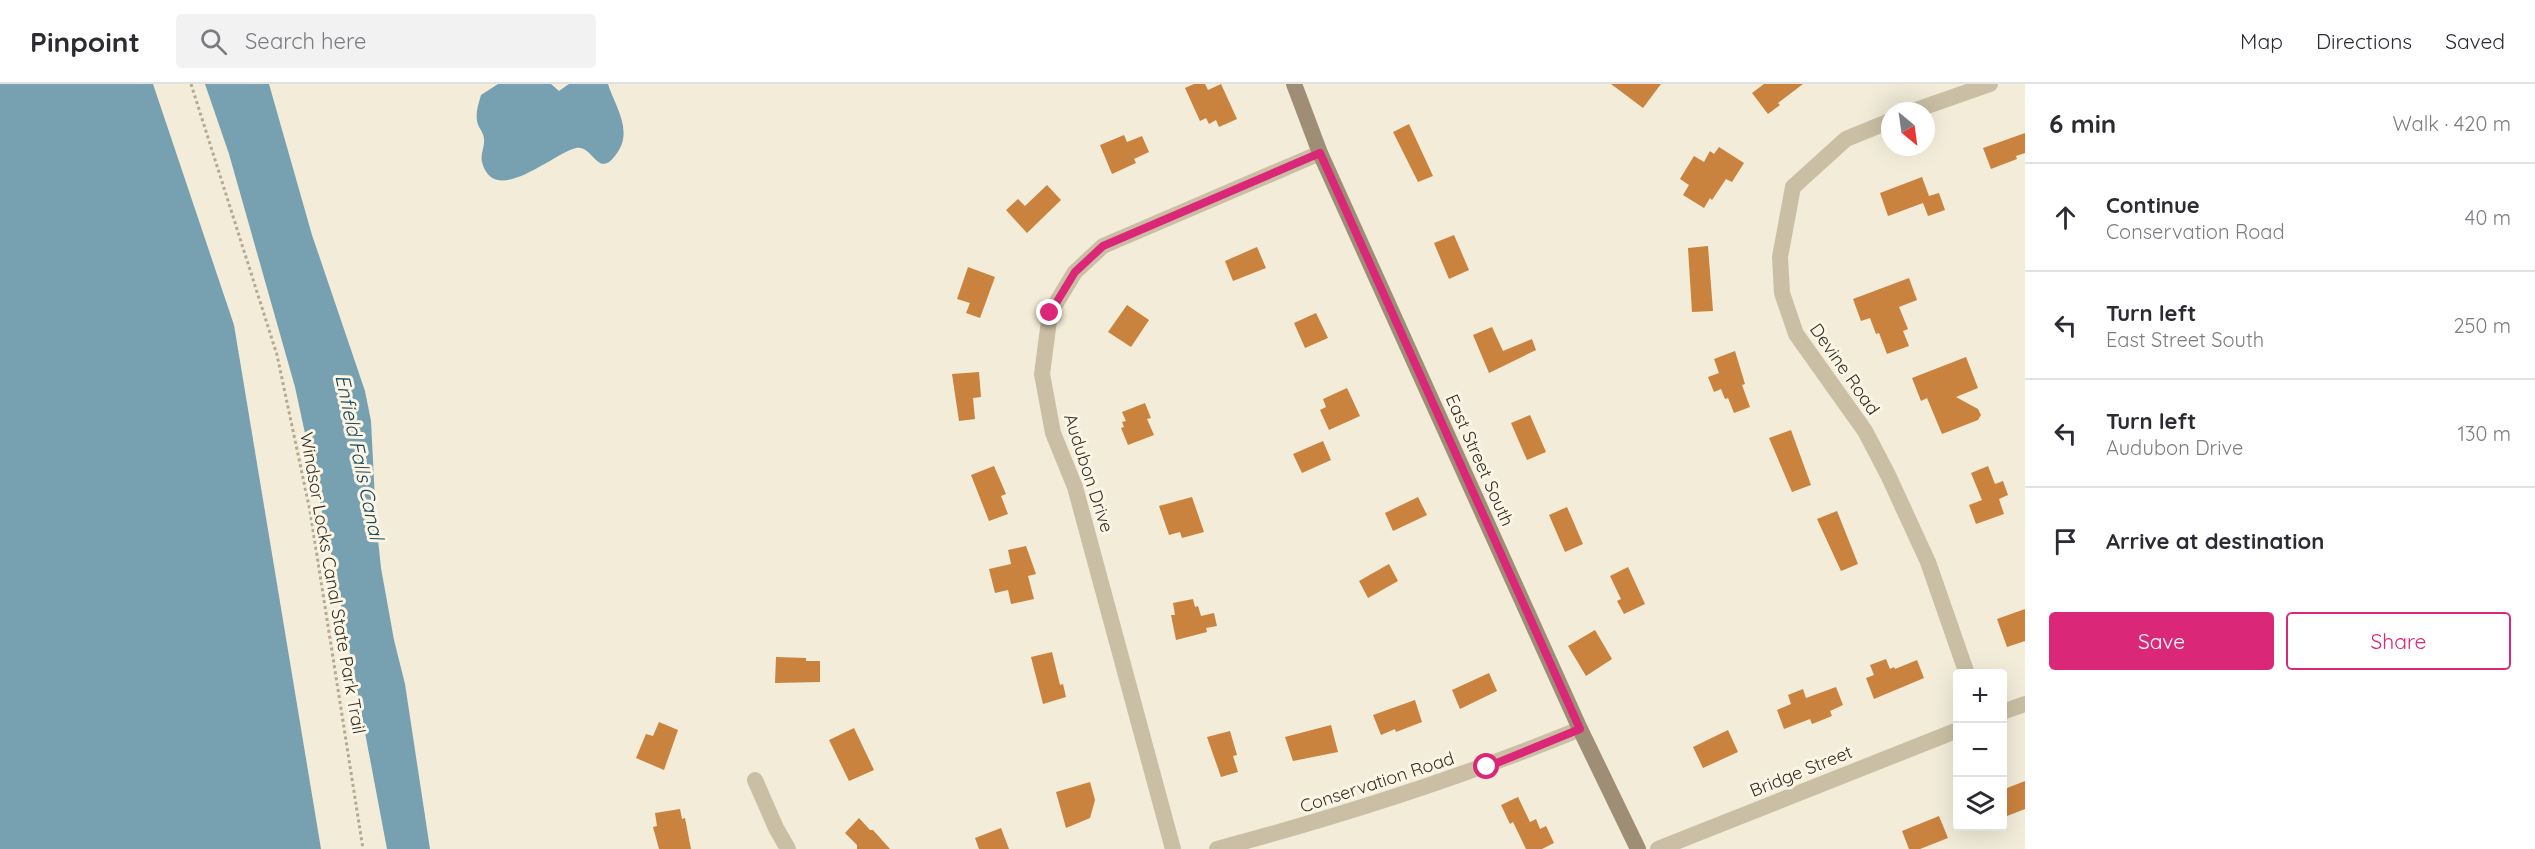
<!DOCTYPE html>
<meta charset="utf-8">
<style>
:root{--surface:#fff;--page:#f2f2f3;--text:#2b2b33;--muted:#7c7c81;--line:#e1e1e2;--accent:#db2777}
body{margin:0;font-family:Quicksand,sans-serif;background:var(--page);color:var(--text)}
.controls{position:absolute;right:18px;bottom:18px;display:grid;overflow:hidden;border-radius:6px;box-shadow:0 6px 24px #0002}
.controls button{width:54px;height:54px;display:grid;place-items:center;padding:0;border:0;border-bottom:2px solid var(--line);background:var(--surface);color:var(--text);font:30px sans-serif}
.compass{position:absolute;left:1881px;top:18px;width:54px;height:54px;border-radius:50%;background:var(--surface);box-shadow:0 6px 24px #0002;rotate:151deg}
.stop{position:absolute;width:18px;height:18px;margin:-14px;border:4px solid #db2777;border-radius:50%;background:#fff}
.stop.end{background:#db2777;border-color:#fff;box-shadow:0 2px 6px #0008}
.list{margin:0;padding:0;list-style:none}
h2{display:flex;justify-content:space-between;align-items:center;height:78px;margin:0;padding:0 24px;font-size:26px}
h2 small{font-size:20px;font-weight:400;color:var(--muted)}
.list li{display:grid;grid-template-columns:39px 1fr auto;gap:18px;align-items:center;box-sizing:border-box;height:108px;padding:0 24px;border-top:2px solid var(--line)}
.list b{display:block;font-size:22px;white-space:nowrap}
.list p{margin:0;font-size:20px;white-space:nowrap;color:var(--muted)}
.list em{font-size:20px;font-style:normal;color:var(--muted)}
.actions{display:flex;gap:12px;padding:18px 24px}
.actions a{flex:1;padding:14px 0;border:2px solid var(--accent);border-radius:6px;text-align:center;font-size:21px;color:var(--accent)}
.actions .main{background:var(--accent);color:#fff}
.icon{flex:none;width:33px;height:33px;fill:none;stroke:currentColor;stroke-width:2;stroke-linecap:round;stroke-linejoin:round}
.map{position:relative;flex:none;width:2025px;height:765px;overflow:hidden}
header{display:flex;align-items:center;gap:36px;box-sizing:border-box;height:84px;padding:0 30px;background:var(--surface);border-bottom:2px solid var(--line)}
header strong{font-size:28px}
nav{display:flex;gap:33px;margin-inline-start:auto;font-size:21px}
.search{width:420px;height:54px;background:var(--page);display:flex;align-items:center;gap:15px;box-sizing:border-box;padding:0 21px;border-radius:6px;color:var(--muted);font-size:22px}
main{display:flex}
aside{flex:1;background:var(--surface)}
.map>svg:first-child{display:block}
.water{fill:#77a0b0}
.building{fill:#ca823f}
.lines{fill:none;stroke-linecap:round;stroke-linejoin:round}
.path{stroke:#b6a98f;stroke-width:3;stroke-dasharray:3 3;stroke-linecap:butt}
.minor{stroke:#cabfa4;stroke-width:16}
.secondary{stroke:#9e8e76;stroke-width:16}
.route{stroke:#db2777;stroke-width:8}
.labels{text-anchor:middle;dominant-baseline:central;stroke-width:6;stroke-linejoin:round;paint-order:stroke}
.street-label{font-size:18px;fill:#362f26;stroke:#faf5e5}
.water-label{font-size:20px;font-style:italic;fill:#1b4558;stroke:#faf5e5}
</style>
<header>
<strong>Pinpoint</strong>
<div class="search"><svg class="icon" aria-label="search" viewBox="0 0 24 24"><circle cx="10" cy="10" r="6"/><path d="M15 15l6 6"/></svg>Search here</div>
<nav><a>Map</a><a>Directions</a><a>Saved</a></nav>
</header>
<main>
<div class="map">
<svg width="2025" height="765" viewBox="0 0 2025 765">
<rect width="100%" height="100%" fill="#f2ecd9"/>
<path class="water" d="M0 0H153L234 241 321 765H0Z
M205 0H269L312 151 365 307 371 337 376 436 381 484 394 556 405 600 430 765H387L333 479 295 303 229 70Z
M498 0H551L559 7 569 0H608C614 20 632 44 619 66 598 100 594 60 576 64 552 70 494 124 482 78 480 70 485 63 484 55 484 51 481 46 479 43 474 32 478 22 481 11Z"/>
<path class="building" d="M1194 0H1205L1208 6 1221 0 1237 35 1219 43 1216 36 1209 40 1206 34 1200 37 1185 4Z
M1611 0H1661L1643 24Z
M1764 0H1803L1778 19 1780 21 1768 30 1752 9Z
M1409 40 1433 92 1418 98 1393 48Z
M2025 49V69L2016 72 2017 75 1991 85 1983 64Z
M1124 51 1127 58 1142 52 1149 68 1134 75 1136 79 1112 90 1100 61Z
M1719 63 1744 79 1732 98 1726 95 1712 116 1710 114 1704 124 1683 111 1689 101 1680 95 1694 72 1704 78 1710 67 1714 70Z
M1922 93 1929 112 1939 109 1945 126 1928 132 1923 119 1888 132 1880 109Z
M1047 101 1061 116 1027 149 1006 126 1018 115 1025 122Z
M1454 151 1469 186 1449 195 1434 159Z
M1708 162 1713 227 1692 228 1688 164Z
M1257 163 1266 184 1233 197 1225 177Z
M968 183 995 193 980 234 966 229 970 219 957 215Z
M1909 194 1917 216 1899 223 1908 245 1903 247 1909 262 1887 270 1879 249 1876 250 1870 234 1861 237 1853 215Z
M1127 221 1149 236 1131 263 1108 248Z
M1316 229 1328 254 1305 264 1294 239Z
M1492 243 1503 267 1532 255 1536 266 1489 289 1473 251Z
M1735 267 1745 300 1742 301 1750 323 1734 329 1728 314 1725 315 1721 305 1714 308 1708 293 1719 289 1714 275Z
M1966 273 1978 304 1956 313 1978 325 1981 331 1978 336 1942 350 1927 314 1921 317 1912 294Z
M979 288 981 313 973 314 975 335 959 337 952 290Z
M1347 304 1360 332 1329 346 1320 326 1326 323 1323 315Z
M1145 319 1151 334 1147 335 1154 351 1128 361 1121 344 1124 343 1122 338 1126 337 1122 328Z
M1530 331 1546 368 1527 376 1511 339Z
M1791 346 1811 401 1792 408 1769 354Z
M1323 357 1331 376 1302 389 1293 370Z
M994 382 1006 410 1001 412 1008 430 989 437 971 391Z
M1988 382 1995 400 2003 397 2008 411 1999 415 2004 430 1976 440 1969 421 1982 416 1971 389Z
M1192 413 1204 448 1182 454 1180 448 1169 451 1159 422Z
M1418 413 1427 431 1393 447 1385 429Z
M1567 423 1583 460 1565 468 1549 431Z
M1837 427 1858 480 1841 487 1817 435Z
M1026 462 1036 490 1028 492 1034 515 1011 520 1008 506 995 509 989 485 1011 480 1008 466Z
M1389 480 1398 497 1368 514 1359 497Z
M1628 483 1645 520 1624 530 1617 517 1621 515 1610 492Z
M1193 515 1195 523 1198 522 1201 532 1214 529 1217 542 1206 544 1207 548 1176 556 1171 531H1175L1173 519Z
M2025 525V557L2007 563 1997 535Z
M1595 546 1612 575 1586 592 1568 562Z
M1052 568 1060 601 1063 600 1066 613 1043 620 1031 573Z
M776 573 806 574V577H820V598L775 599Z
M1886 575 1890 585 1894 583 1895 585 1917 576 1924 594 1874 615 1866 594 1874 591 1870 581Z
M1489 589 1497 607 1460 625 1452 606Z
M1836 603 1843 621 1830 627 1832 632 1812 640 1810 635 1784 645 1777 626 1791 620 1788 611 1803 605 1806 614Z
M1415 616 1422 638 1396 648 1395 645 1381 651 1373 631Z
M659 638 678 646 664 686 636 674 646 650 653 652Z
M1331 641 1338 668 1293 677 1285 653Z
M854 644 874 686 849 697 829 656Z
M1728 646 1738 668 1703 684 1693 663Z
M1230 647 1237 671 1233 672 1238 688 1221 693 1207 653Z
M2025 697V725L2002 734V706Z
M1090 698 1095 716 1090 734 1066 744 1056 708Z
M1518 713 1530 738 1536 735 1540 745 1546 742 1554 759 1542 765H1526L1513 738 1510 740 1501 721Z
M680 725 682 735 685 734 691 765H659L653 743 657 742 655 729Z
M1939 732 1948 754 1920 765H1909L1902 747Z
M859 734 870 746H873L890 765H857V761L845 749Z
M1001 744 1009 765H979L975 754Z"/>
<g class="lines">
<path class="path" d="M191 0 277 271 310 427 363 765"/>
<path class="minor" d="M1913 27 1990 0
M1890 37 1846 55 1793 103 1780 173 1782 209 1796 250 1865 347 1888 391 1928 478 1967 590
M2002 628 2025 620
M755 696 776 744 788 765
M1173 765 1075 403 1053 349 1042 290 1050 229 1075 188 1103 162 1320 69
M1217 765C1341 732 1460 694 1580 645
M1658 765 1958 646"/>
<path class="secondary" d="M1294 0 1320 69 1580 645 1638 765"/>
</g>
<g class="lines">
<path class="route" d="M1050 229 1075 188 1103 162 1320 69 1580 645 1487 683"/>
</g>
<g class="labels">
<g class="street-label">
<text transform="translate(1845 285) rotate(55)">Devine Road</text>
<text transform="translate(1480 376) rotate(66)">East Street South</text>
<text transform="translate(1089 389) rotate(72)">Audubon Drive</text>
<text transform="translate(333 499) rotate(80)">Windsor Locks Canal State Park Trail</text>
<text transform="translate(1801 687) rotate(-22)">Bridge Street</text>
<text transform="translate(1377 698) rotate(-18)">Conservation Road</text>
</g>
<g class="water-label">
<text transform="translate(360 373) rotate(78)">Enfield Falls Canal</text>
</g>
</g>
</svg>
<div class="controls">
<button>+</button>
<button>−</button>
<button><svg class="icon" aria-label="layers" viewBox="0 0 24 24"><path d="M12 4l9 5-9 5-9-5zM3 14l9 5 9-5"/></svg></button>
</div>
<svg class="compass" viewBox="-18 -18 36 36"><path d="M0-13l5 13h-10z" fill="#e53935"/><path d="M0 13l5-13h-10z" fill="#7c7c81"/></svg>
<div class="stop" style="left:1487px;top:683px"></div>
<div class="stop end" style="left:1050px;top:229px"></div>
</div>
<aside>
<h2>6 min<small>Walk · 420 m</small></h2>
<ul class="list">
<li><svg class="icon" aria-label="ahead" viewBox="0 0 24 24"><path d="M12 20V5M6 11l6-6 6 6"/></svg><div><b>Continue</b><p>Conservation Road</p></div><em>40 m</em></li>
<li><svg class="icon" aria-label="left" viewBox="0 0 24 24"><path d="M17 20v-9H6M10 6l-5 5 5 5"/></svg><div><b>Turn left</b><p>East Street South</p></div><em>250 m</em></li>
<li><svg class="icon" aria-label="left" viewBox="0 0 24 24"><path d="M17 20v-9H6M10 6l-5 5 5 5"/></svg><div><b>Turn left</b><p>Audubon Drive</p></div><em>130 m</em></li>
<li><svg class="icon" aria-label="arrive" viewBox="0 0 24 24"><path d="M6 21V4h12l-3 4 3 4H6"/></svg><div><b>Arrive at destination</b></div></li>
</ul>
<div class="actions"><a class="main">Save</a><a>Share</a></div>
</aside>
</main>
